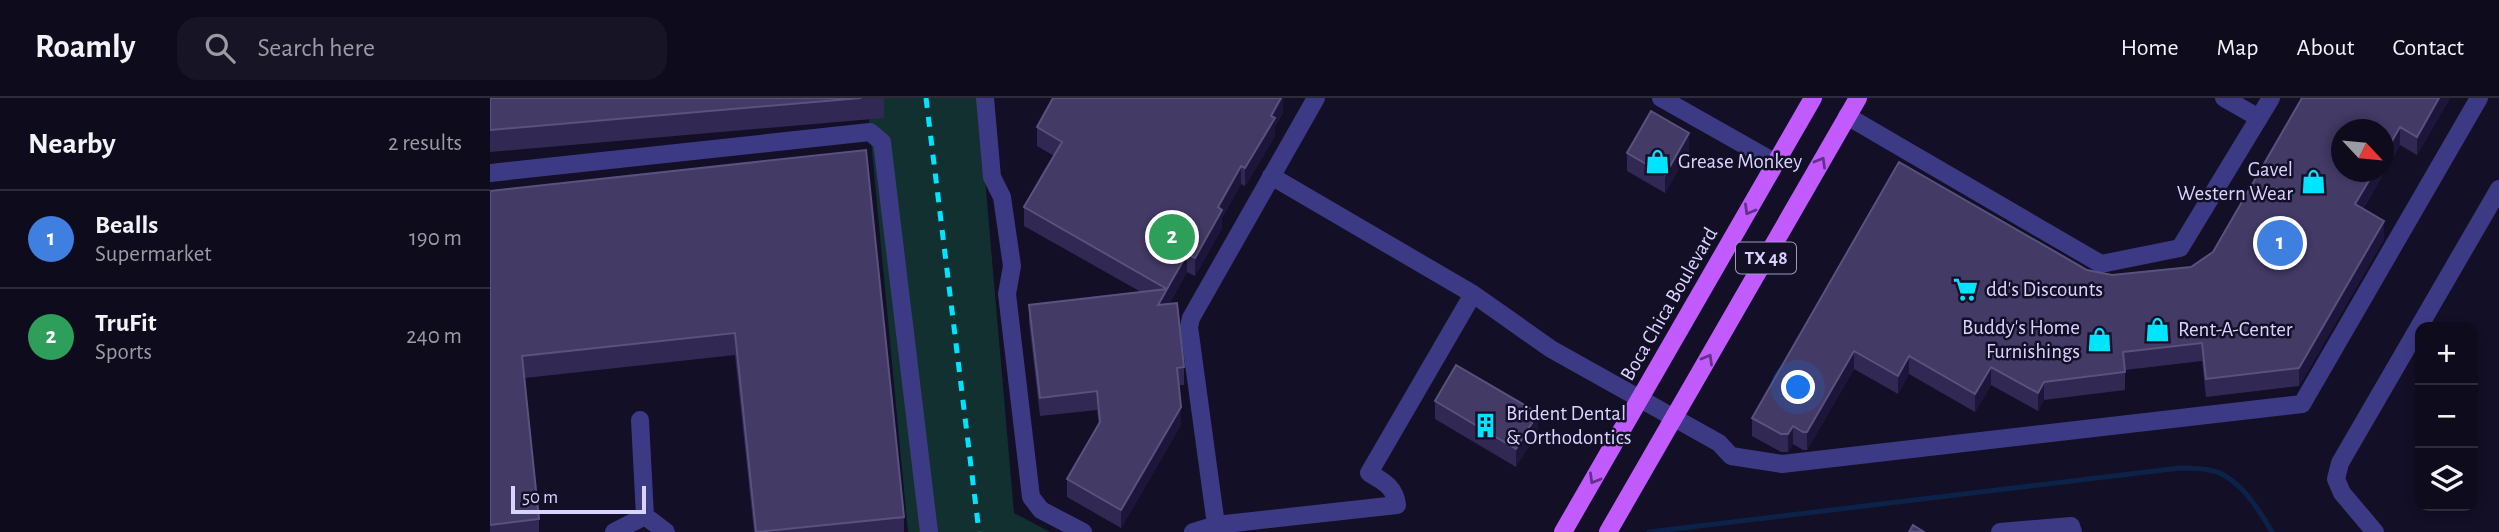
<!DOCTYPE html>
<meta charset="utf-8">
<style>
:root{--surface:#0e0b1c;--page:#171425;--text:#f1f3f6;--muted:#9b9ba3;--line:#2e2b3b;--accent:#00e5ff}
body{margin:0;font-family:"Alegreya Sans",sans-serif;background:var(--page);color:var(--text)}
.controls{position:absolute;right:21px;bottom:21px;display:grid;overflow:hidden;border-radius:14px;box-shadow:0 4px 10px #0003}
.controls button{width:63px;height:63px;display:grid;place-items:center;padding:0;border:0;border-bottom:2px solid var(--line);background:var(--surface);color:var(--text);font:35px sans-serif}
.compass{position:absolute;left:1841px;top:21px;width:63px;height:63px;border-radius:50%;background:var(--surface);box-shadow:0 4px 10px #0003;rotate:116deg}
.scale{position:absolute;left:21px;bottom:18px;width:135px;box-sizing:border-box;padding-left:7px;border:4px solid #d9d4ff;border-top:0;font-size:19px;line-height:24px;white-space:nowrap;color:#d9d4ff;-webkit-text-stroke:5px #130f26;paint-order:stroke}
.you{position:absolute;left:1309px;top:290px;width:24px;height:24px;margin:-18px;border:5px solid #fff;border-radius:50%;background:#1a73e8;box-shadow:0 0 0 10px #1a73e833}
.badge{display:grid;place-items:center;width:46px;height:46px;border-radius:50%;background:var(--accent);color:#fff;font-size:23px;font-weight:700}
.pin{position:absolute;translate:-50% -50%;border:4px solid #fff;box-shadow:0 2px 7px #0006}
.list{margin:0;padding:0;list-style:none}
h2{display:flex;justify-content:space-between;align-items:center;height:91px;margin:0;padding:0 28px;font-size:30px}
h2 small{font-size:23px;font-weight:400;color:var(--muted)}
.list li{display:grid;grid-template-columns:46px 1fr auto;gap:21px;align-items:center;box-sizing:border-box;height:98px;padding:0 28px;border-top:2px solid var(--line)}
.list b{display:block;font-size:26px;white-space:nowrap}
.list p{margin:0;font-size:23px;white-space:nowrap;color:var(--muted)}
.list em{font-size:23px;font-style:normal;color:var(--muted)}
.icon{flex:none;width:38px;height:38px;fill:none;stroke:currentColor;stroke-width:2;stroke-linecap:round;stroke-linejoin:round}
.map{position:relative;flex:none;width:2009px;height:434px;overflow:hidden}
header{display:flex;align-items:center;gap:42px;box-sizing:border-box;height:98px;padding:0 35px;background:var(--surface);border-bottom:2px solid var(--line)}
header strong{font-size:33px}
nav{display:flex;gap:38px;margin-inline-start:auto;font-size:24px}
.search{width:490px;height:63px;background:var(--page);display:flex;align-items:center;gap:18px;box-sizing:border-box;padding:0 24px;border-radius:21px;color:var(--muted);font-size:26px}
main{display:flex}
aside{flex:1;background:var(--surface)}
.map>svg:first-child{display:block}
.green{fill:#12302f}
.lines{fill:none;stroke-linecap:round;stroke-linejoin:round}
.stream{stroke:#0c2248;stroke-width:5}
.minor{stroke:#3d3a85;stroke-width:18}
.major{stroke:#c25bff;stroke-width:18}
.rail{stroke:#00e5ff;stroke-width:5;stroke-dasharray:10 9;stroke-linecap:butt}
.wall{fill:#312854}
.shaded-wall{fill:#1d163a}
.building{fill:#433a66;stroke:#5a527e;stroke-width:2}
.oneway{stroke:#623188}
.labels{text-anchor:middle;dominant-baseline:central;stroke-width:5;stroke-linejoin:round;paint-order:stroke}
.shield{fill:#130f26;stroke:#9e99be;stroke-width:2}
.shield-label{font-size:19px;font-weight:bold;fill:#d9d4ff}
.poi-label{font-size:21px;fill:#d9d4ff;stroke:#130f26;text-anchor:start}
.street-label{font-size:21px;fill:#d9d4ff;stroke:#130f26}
</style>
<header>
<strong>Roamly</strong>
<div class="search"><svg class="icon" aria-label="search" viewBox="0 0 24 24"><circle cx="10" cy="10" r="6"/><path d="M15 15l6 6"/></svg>Search here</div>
<nav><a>Home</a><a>Map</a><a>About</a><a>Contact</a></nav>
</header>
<main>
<aside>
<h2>Nearby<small>2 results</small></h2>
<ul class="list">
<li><span class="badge" style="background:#3f7fe0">1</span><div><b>Bealls</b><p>Supermarket</p></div><em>190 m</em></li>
<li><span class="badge" style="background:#2e9e5b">2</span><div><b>TruFit</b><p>Sports</p></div><em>240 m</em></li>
</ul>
</aside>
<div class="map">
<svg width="2009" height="434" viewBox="0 0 2009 434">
<rect width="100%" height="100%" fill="#130f26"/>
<path class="green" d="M377 0H488L524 415 560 434H418Z"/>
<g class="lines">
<path class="stream" d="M1159 434 1690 370C1699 370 1709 370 1719 372 1748 377 1768 410 1782 434"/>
<path class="minor" d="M495 0 502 79 512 99 522 168 517 196 541 399 551 412 593 434
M1171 0 1286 65
M1734 0 1769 20
M1357 18 1611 166 1690 150 1781 0
M0 75 380 34 392 44 439 434
M781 78 983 196 1061 251 1229 345 1241 358 1292 366 1812 306 1989 0
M150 322 155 418 176 434
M726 427 699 229 701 220 826 0
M124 434 155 418
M703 434 726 427 907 407C905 389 893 383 879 375L983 196
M1510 434 1581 428 1583 434
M1885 434 1852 395 1846 381 1850 365 2009 91"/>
<path class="major" d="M1073 434 1323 0
M1118 434 1368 0"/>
<path class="rail" d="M436 0 489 434"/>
</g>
<path class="wall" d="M0 0H394V20L0 54Z
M1812 0H1960L1927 57 1910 47 1873 111 1894 141 1809 288 1716 299 1712 263 1635 272V292L1554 302 1548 313 1501 287 1485 314 1419 276 1408 296 1364 271 1317 352H1313L1303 346 1298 354H1291L1262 338V320L1409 64 1597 172 1622 177 1701 169 1723 154Z
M793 3V15L785 29V38L755 88 751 86 732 120V130L705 178 697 174 679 206 694 269V287H689L691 327 631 430 577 399V381L609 327 607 312 550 318 539 225V207L651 194 534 128V109L564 58 547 48V29Z
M376 52 414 419V434H264L245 257 35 280 49 421V434H0V93Z
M1199 53 1175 95 1137 73V55Z
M945 303 1048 333 1026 369 945 321Z"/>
<path class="shaded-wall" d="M788 0H794L793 3V15L785 29V38L755 88V70L781 18Z
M1949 0H1960L1927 57V39Z
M1910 29V47L1865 124V106L1884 74H1894V57Z
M1199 35V53L1175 95V77Z
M751 68V86L732 120V130L705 178V160L728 109Z
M1894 123V141L1809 288V270Z
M697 156V174L668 225V207Z
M1364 253V271L1317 352V334Z
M1419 258V276L1408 296V278Z
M1501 269V287L1485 314V296Z
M1554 284V302L1548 313V295Z
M691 309V327L631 430V412Z
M1048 315V333L1026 369V351Z
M1303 328V346L1298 354V336Z"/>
<path class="building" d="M0 0H371L0 32Z
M563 0H791L781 18 785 20 755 70 751 68 728 109 732 112 705 160 697 156 677 191 534 109 572 44 547 29Z
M1812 0H1949L1927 39 1910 29 1894 57V32H1852V74H1884L1865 106 1894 123 1809 270 1716 281 1712 245 1633 254 1635 274 1554 284 1548 295 1501 269 1485 296 1419 258 1408 278 1364 253 1317 334H1313L1303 328 1298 336H1291L1262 320 1409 64 1597 172 1622 177 1701 169 1723 154Z
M1161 13 1199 35 1175 77 1137 55Z
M376 52 414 419 266 434 245 235 32 258 49 421 0 427V93Z
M677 191 668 207 687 205 694 269 687 270 691 309 631 412 577 381 610 324 607 293 550 300 539 207Z
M966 267 1048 315 1026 351 945 303Z
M1423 427 1434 434H1419Z"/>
<defs><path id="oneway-chevron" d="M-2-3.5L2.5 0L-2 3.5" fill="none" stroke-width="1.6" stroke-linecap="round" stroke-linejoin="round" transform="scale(1.75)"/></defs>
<g class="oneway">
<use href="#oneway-chevron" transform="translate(1331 64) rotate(-60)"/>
<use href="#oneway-chevron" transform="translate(1259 112) rotate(120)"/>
<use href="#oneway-chevron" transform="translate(1218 261) rotate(-60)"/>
<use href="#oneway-chevron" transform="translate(1104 381) rotate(120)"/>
</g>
<defs>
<symbol id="shop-bare" viewBox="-9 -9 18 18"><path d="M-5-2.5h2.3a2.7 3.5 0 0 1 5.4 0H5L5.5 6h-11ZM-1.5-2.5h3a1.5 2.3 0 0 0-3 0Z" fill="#00e5ff" stroke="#130f26" stroke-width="2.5" paint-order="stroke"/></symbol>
<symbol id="supermarket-bare" viewBox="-9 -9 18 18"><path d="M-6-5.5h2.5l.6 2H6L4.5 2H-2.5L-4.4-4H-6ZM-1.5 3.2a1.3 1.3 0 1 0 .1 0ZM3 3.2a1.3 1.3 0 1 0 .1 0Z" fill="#00e5ff" stroke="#130f26" stroke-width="2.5" paint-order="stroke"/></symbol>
<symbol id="building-bare" viewBox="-9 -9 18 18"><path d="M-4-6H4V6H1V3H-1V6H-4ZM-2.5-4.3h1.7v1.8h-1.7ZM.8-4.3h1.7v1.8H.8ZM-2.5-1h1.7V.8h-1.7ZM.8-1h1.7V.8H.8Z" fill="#00e5ff" stroke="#130f26" stroke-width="2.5" paint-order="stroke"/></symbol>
</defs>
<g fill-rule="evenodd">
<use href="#shop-bare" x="1150" y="46" width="35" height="35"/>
<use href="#shop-bare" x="1806" y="66" width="35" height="35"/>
<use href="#supermarket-bare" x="1458" y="174" width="35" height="35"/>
<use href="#shop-bare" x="1650" y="214" width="35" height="35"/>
<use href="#shop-bare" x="1592" y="224" width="35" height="35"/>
<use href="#building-bare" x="978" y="310" width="35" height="35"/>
</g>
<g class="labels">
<rect class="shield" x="1246" y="144.5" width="60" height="31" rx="5"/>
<g class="shield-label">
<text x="1276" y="160">TX 48</text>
</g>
<g class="poi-label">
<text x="1188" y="63">Grease Monkey</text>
<text x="1803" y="71" text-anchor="end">Gavel<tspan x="1803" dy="24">Western Wear</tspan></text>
<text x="1496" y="191">dd's Discounts</text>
<text x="1590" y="229" text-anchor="end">Buddy's Home<tspan x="1590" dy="24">Furnishings</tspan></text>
<text x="1688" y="231">Rent-A-Center</text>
<text x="1016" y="315">Brident Dental<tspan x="1016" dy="24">&amp; Orthodontics</tspan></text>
</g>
<g class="street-label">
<text transform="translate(1179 206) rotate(-60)">Boca Chica Boulevard</text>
</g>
</g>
</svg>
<div class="controls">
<button>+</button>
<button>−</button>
<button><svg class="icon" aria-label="layers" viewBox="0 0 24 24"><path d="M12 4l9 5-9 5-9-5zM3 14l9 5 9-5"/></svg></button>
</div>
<svg class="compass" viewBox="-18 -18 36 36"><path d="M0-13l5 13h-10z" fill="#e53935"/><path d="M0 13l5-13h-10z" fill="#9b9ba3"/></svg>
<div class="scale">50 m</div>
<div class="you"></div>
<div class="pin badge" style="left:1790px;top:145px;background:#3f7fe0">1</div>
<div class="pin badge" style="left:682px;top:139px;background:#2e9e5b">2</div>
</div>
</main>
